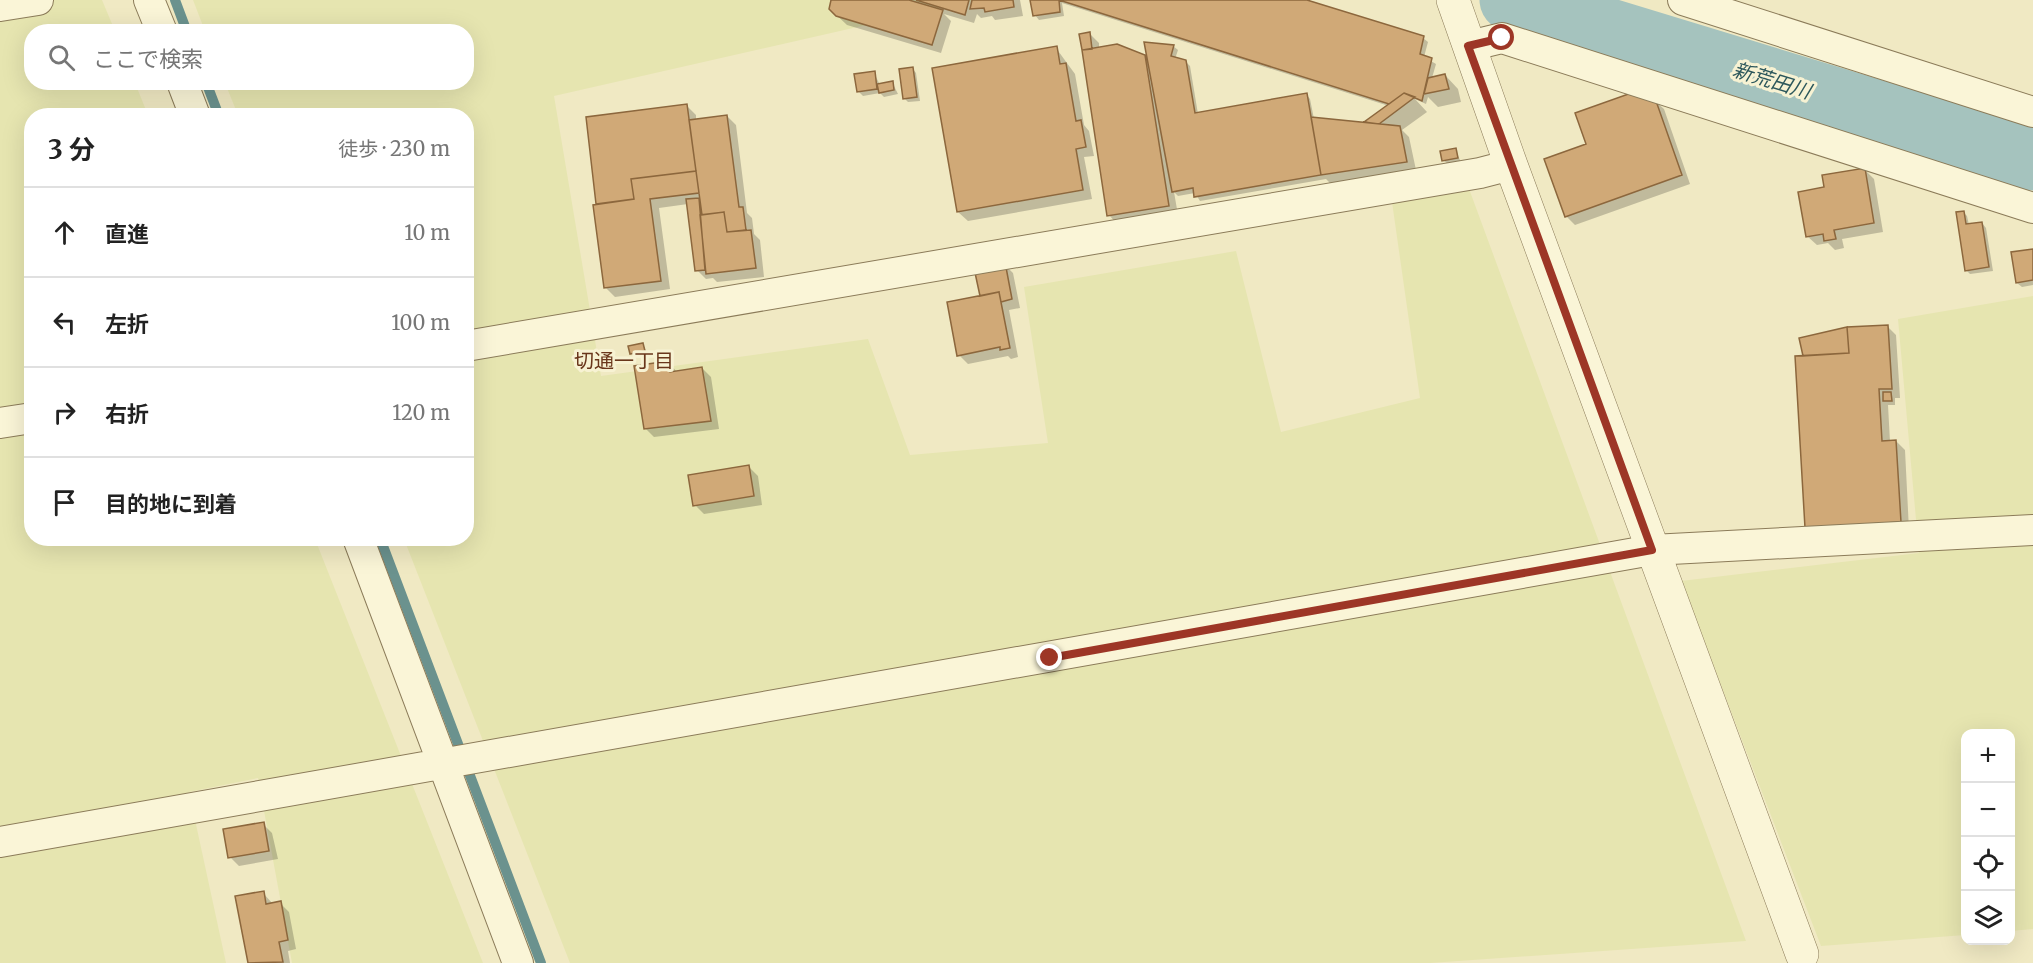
<!DOCTYPE html>
<html lang="ja">
<meta charset="utf-8">
<style>
:root{--surface:#fff;--page:#f2f2f2;--text:#222;--muted:#767676;--line:#e0e0e0}
body{margin:0;font-family:Merriweather,"Noto Sans JP",serif;background:var(--page);color:var(--text)}
.controls{position:absolute;right:18px;bottom:18px;display:grid;overflow:hidden;border-radius:12px;box-shadow:0 6px 24px #0002}
.controls button{width:54px;height:54px;display:grid;place-items:center;padding:0;border:0;border-bottom:2px solid var(--line);background:var(--surface);color:var(--text);font:30px sans-serif}
.stop{position:absolute;width:18px;height:18px;margin:-14px;border:4px solid #9d3626;border-radius:50%;background:#fff}
.stop.end{background:#9d3626;border-color:#fff;box-shadow:0 2px 6px #0008}
.list{margin:0;padding:0;list-style:none}
h2{display:flex;justify-content:space-between;align-items:center;height:78px;margin:0;padding:0 24px;font-size:26px}
h2 small{font-size:20px;font-weight:400;color:var(--muted)}
.list li{display:grid;grid-template-columns:39px 1fr auto;gap:18px;align-items:center;box-sizing:border-box;height:90px;padding:0 24px;border-top:2px solid var(--line)}
.list b{display:block;font-size:22px;white-space:nowrap}
.list em{font-size:20px;font-style:normal;color:var(--muted)}
.icon{flex:none;width:33px;height:33px;fill:none;stroke:currentColor;stroke-width:2;stroke-linecap:round;stroke-linejoin:round}
.map{position:relative;flex:none;width:2033px;height:963px;overflow:hidden}
.search{position:absolute;background:var(--surface);box-shadow:0 6px 24px #0002;left:24px;top:24px;width:450px;height:66px;display:flex;align-items:center;gap:15px;box-sizing:border-box;padding:0 21px;border-radius:24px;color:var(--muted);font-size:22px}
.panel{position:absolute;background:var(--surface);box-shadow:0 6px 24px #0002;left:24px;top:108px;width:450px;height:438px;border-radius:24px}
.map>svg:first-child{display:block}
.farmland{fill:#e6e5b0}
.shadow{fill:#0003}
.lines{fill:none;stroke-linecap:round;stroke-linejoin:round}
.stream{stroke:#6b928e;stroke-width:10}
.river{stroke:#a5c3be;stroke-width:63}
.building{fill:#d0a977;stroke:#8c673d;stroke-width:1.5}
.minor-casing{stroke:#8b7b59;stroke-width:32}
.tertiary-casing{stroke:#8b7b59;stroke-width:34}
.minor{stroke:#faf5d7;stroke-width:30}
.tertiary{stroke:#faf5d7;stroke-width:33}
.route{stroke:#9d3626;stroke-width:8}
.labels{text-anchor:middle;dominant-baseline:central;stroke-width:6;stroke-linejoin:round;paint-order:stroke}
.water-label{font-size:20px;font-style:italic;fill:#2c575b;stroke:#f7f2d3}
.neighbourhood-label{font-size:20px;fill:#69361b;stroke:#f7f2d3}
</style>
<div class="map">
<svg width="2033" height="963" viewBox="0 0 2033 963">
<rect width="100%" height="100%" fill="#f0e9c3"/>
<path class="farmland" d="M0 0H102L115 31 32 32V82L135 83 148 115 32 116V538L315 539 483 963H292L258 778 189 792 226 963H0Z
M193 0H976L554 96 601 376 868 339 910 455 1048 443 1024 287 1236 251 1281 432 1420 398 1392 202 1468 186 1746 941 1430 963H570L404 539 466 538V116L238 115 225 83 466 82V32L205 31Z
M2033 296V929L2011 931 2010 734H1966L1965 935 1821 946 1681 581 1919 553 1898 319Z"/>
<path class="shadow" d="M833 0H1020L1023 16 995 20 992 16 981 18 977 14 974 23 944 14 951 21 941 53 847 25 830 9Z
M1032 0H1302L1423 38 1428 42 1424 57 1436 64 1432 78 1445 75 1458 89 1461 102 1438 107 1428 97 1426 104 1415 99 1427 112 1402 130 1409 137 1416 170 1331 184 1326 179 1200 201 1195 193 1178 196 1174 192 1178 215 1118 225 1109 215 1089 33 1099 43V49L1144 57 1149 62 1173 46 1178 50 1175 59 1185 61 1190 66 1198 114 1306 94 1310 99 1314 119 1365 124 1389 106 1062 3 1064 16 1039 20 1035 15Z
M1056 48 1075 74 1084 125 1089 131 1094 156 1084 157 1092 199 968 221 958 212Z
M912 68 916 73 920 101 908 102 904 98Z
M874 73 880 85 892 82 898 94 884 97 880 93 863 96 859 92Z
M1654 100 1664 109 1690 184 1575 225 1566 216 1588 145Z
M687 106 696 115V120L727 116 736 125 747 213 752 218 754 234 760 240 764 277 717 282 713 278 706 279 697 270 688 204 659 208 670 289 615 297 606 288 588 118Z
M1455 150 1461 162 1448 164 1443 160Z
M1865 170 1874 179 1883 232 1842 239 1844 248 1835 250 1828 243 1817 245 1807 236 1826 188Z
M1963 212 1967 216 1969 225 1982 223 1986 228 1993 271 1970 274 1966 270Z
M2033 250V285L2022 287 2017 283Z
M1004 264 1013 273 1020 308 1009 310 1018 357 1011 359 1008 356 968 364 959 355 982 297Z
M1887 326 1896 335 1900 398H1895V405H1888L1890 442 1896 441 1905 450 1909 530 1816 536 1805 357Z
M643 345 648 355 636 357 631 353Z
M668 362 677 372 702 368 711 377 719 429 654 437 645 428Z
M749 467 758 476 762 505 704 514 695 505Z
M263 824 272 833 278 859 239 866 230 857Z
M263 893 273 904 280 903 289 912 296 949 288 951 290 963H249L236 898Z"/>
<g class="lines">
<path class="stream" d="M175 0 187 32
M206 82 219 116
M380 538 541 963"/>
<path class="river" d="M1511 0 2033 159"/>
</g>
<path class="building" d="M831 0H909L943 10 932 45 836 16 829 9Z
M916 0H969L965 15Z
M972 0H1013L1014 7 985 12 984 8 970 9Z
M1030 0H1307L1424 36 1420 54 1432 58 1422 101 1404 93 1389 104 1059 0 1060 12 1033 16Z
M1090 32 1092 49 1082 50 1079 34Z
M1144 42 1174 45 1171 56 1186 60 1195 113 1307 93 1321 175 1194 197 1193 188 1172 192Z
M1117 44 1145 55 1169 206 1107 216 1082 50Z
M1057 46 1060 64 1066 63 1076 121 1081 120 1086 147 1076 149 1083 190 957 212 932 68Z
M913 67 917 97 903 99 899 69Z
M875 71 877 89 857 92 854 74Z
M1445 74 1449 89 1424 94 1428 78Z
M893 81 894 90 879 93 877 84Z
M1634 92 1655 98 1682 175 1565 217 1544 159 1586 144 1575 113Z
M1404 93 1415 97 1379 124 1364 122Z
M687 104 696 171 631 179 634 199 596 204 586 117Z
M727 115 739 207H743L746 230 727 232 724 212 702 215 689 120Z
M1311 117 1400 126 1407 162 1321 175Z
M1456 148 1458 158 1442 161 1440 151Z
M1865 168 1874 223 1834 230 1836 239 1824 241 1823 234 1806 237 1798 192 1824 187 1822 175Z
M696 171 699 193 650 199 661 281 604 288 593 205 634 199 631 179Z
M699 198 705 270 695 271 686 199Z
M1964 211 1966 224 1982 222 1989 267 1965 271 1956 212Z
M724 212 727 232 751 230 756 268 706 274 700 215Z
M2033 249V280L2016 283 2011 252Z
M1005 262 1012 299 1001 302 999 292 980 296 974 268Z
M999 292 1010 348 1000 350V347L957 356 947 302Z
M1888 325 1892 389H1879L1882 441 1896 440 1901 522 1805 528 1795 356 1849 353 1847 327Z
M1847 327 1849 353 1803 356 1799 338Z
M643 343 645 351 630 354 628 346Z
M668 361 670 372 702 367 711 421 644 429 634 366Z
M1883 392H1891L1892 401H1883Z
M749 465 754 496 693 506 688 475Z
M264 822 269 851 228 858 223 829Z
M264 891 266 904 281 901 288 940 279 942 283 962 248 963 235 896Z"/>
<g class="lines">
<defs>
<path id="minor" d="M149 0 162 32
M1683 0 2033 112
M0 6 38 0
M1469 46 1502 38 2033 208
M182 82 195 116
M466 346 1480 173 1511 165
M0 423 32 418
M358 538 518 963
M0 842 1652 550 2033 530"/>
<path id="tertiary" d="M1453 0 1511 165 1802 954"/>
</defs>
<use href="#minor" class="minor-casing"/>
<use href="#tertiary" class="tertiary-casing"/>
<use href="#minor" class="minor"/>
<use href="#tertiary" class="tertiary"/>
</g>
<g class="lines">
<path class="route" d="M1050 658 1652 550 1468 46 1502 38"/>
</g>
<g class="labels">
<g class="water-label">
<text transform="translate(1772 80) rotate(17)">新荒田川</text>
</g>
<g class="neighbourhood-label">
<text x="624" y="360">切通一丁目</text>
</g>
</g>
</svg>
<div class="controls">
<button>+</button>
<button>−</button>
<button><svg class="icon" aria-label="locate" viewBox="0 0 24 24"><circle cx="12" cy="12" r="6"/><path d="M12 2v4M12 18v4M2 12h4M18 12h4"/></svg></button>
<button><svg class="icon" aria-label="layers" viewBox="0 0 24 24"><path d="M12 4l9 5-9 5-9-5zM3 14l9 5 9-5"/></svg></button>
</div>
<div class="stop" style="left:1502px;top:38px"></div>
<div class="stop end" style="left:1050px;top:658px"></div>
<div class="search"><svg class="icon" aria-label="search" viewBox="0 0 24 24"><circle cx="10" cy="10" r="6"/><path d="M15 15l6 6"/></svg>ここで検索</div>
<section class="panel">
<h2>3 分<small>徒歩 · 230 m</small></h2>
<ul class="list">
<li><svg class="icon" aria-label="ahead" viewBox="0 0 24 24"><path d="M12 20V5M6 11l6-6 6 6"/></svg><div><b>直進</b></div><em>10 m</em></li>
<li><svg class="icon" aria-label="left" viewBox="0 0 24 24"><path d="M17 20v-9H6M10 6l-5 5 5 5"/></svg><div><b>左折</b></div><em>100 m</em></li>
<li><svg class="icon" aria-label="right" viewBox="0 0 24 24"><path d="M7 20v-9h11M14 6l5 5-5 5"/></svg><div><b>右折</b></div><em>120 m</em></li>
<li><svg class="icon" aria-label="arrive" viewBox="0 0 24 24"><path d="M6 21V4h12l-3 4 3 4H6"/></svg><div><b>目的地に到着</b></div></li>
</ul>
</section>
</div>
